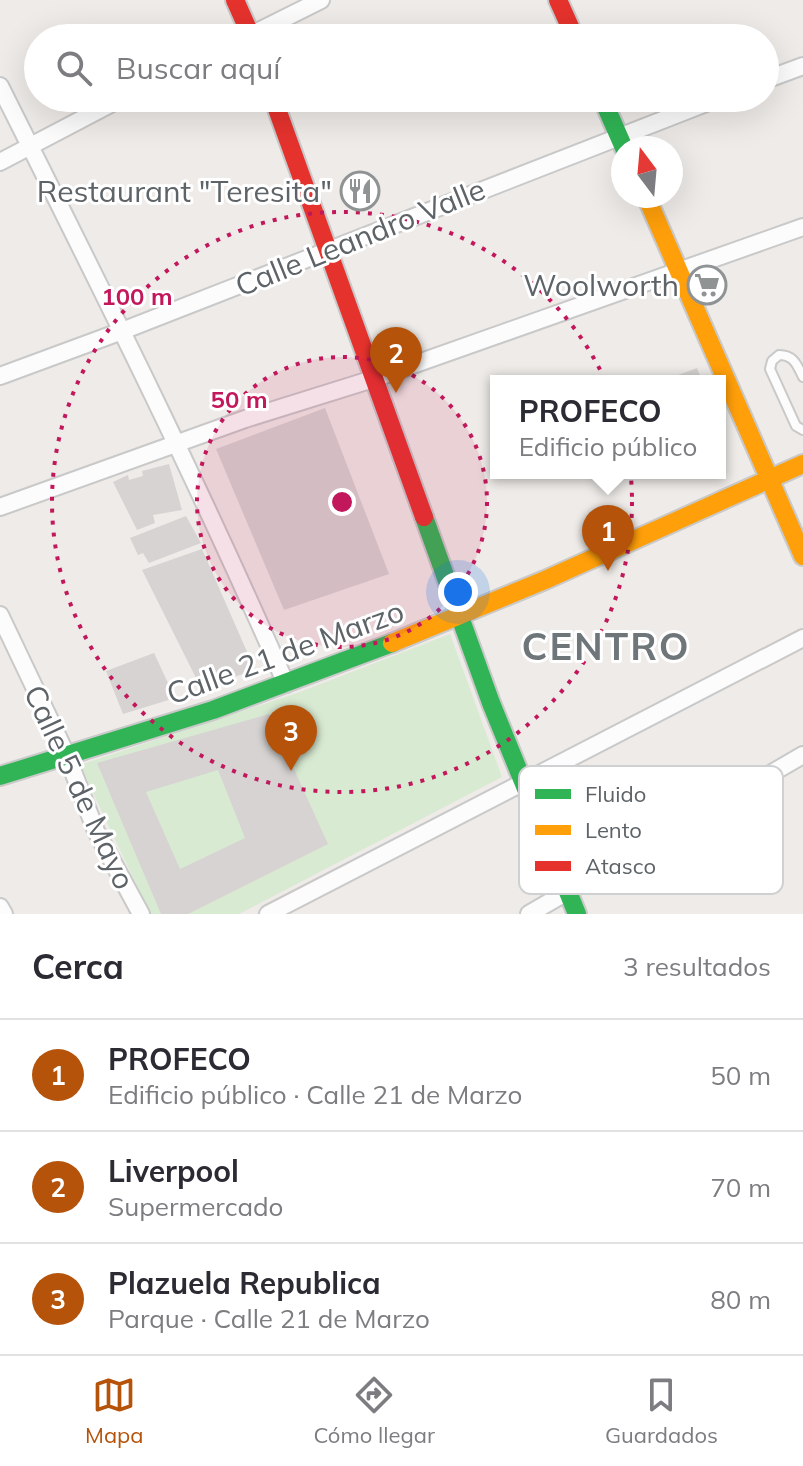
<!DOCTYPE html>
<html lang="es">
<meta charset="utf-8">
<style>
:root{--surface:#fff;--page:#f2f2f3;--text:#2b2b33;--muted:#7c7c81;--line:#e1e1e2;--accent:#b45309}
body{margin:0;font-family:Mulish,sans-serif;background:var(--page);color:var(--text)}
.compass{position:absolute;left:611px;top:136px;width:72px;height:72px;border-radius:50%;background:var(--surface);box-shadow:0 8px 32px #0002;rotate:344deg}
.you{position:absolute;left:458px;top:592px;width:28px;height:28px;margin:-20px;border:6px solid #fff;border-radius:50%;background:#1a73e8;box-shadow:0 0 0 12px #1a73e833}
.badge{display:grid;place-items:center;width:52px;height:52px;border-radius:50%;background:var(--accent);color:#fff;font-size:26px;font-weight:700}
.pin{position:absolute;translate:-50% -66px;filter:drop-shadow(0 2px 4px #0008)}
.pin::after{content:'';position:absolute;top:42px;width:28px;height:24px;background:inherit;clip-path:polygon(0 0,100% 0,50% 100%)}
.popup{position:absolute;left:490px;top:375px;width:236px;height:104px;box-sizing:border-box;display:grid;place-content:center;border-radius:0px;background:var(--surface);filter:drop-shadow(0 2px 6px #0005);font-size:26px;white-space:nowrap;color:var(--muted)}
.popup b{font-size:30px;color:var(--text)}
.popup::after{content:'';position:absolute;left:50%;top:100%;margin-left:-16px;border:16px solid transparent;border-top-color:var(--surface)}
.list{margin:0;padding:0;list-style:none}
h2{display:flex;justify-content:space-between;align-items:center;height:104px;margin:0;padding:0 32px;font-size:34px}
h2 small{font-size:26px;font-weight:400;color:var(--muted)}
.list li{display:grid;grid-template-columns:52px 1fr auto;gap:24px;align-items:center;box-sizing:border-box;height:112px;padding:0 32px;border-top:2px solid var(--line)}
.list b{display:block;font-size:30px;white-space:nowrap}
.list p{margin:0;font-size:26px;white-space:nowrap;color:var(--muted)}
.list em{font-size:26px;font-style:normal;color:var(--muted)}
.icon{flex:none;width:44px;height:44px;fill:none;stroke:currentColor;stroke-width:2;stroke-linecap:round;stroke-linejoin:round}
.map{position:relative;flex:none;width:803px;height:914px;overflow:hidden}
.search{position:absolute;background:var(--surface);box-shadow:0 8px 32px #0002;left:24px;right:24px;top:24px;height:88px;display:flex;align-items:center;gap:20px;box-sizing:border-box;padding:0 28px;border-radius:44px;color:var(--muted);font-size:30px}
.sheet{height:440px;background:var(--surface)}
nav{display:flex;justify-content:space-around;align-items:center;box-sizing:border-box;height:112px;border-top:2px solid var(--line);background:var(--surface);font-size:22px;color:var(--muted)}
nav a{display:grid;justify-items:center;gap:4px}
nav .on{color:var(--accent)}
.map>svg:first-child{display:block}
.green{fill:#d9ead2}
.building{fill:#d6d3d2;fill-rule:evenodd}
.lines{fill:none;stroke-linecap:round;stroke-linejoin:round}
.lane-casing{stroke:#c9c9c9;stroke-width:12}
.street-casing{stroke:#c9c9c9;stroke-width:20}
.fast-casing{stroke:#c9c9c9;stroke-width:22}
.slow-casing{stroke:#c9c9c9;stroke-width:22}
.jam-casing{stroke:#c9c9c9;stroke-width:22}
.lane{stroke:#fcfcfc;stroke-width:8}
.street{stroke:#fcfcfc;stroke-width:16}
.fast{stroke:#30b455;stroke-width:18}
.slow{stroke:#ff9f0a;stroke-width:18}
.jam{stroke:#e5322d;stroke-width:18}
.ring{fill:none;stroke:#c2185b;stroke-width:4;stroke-dasharray:4 8}
.labels{text-anchor:middle;dominant-baseline:central;stroke-width:6;stroke-linejoin:round;paint-order:stroke}
.poi-label{font-size:30px;fill:#5d6367;stroke:#fff;text-anchor:end}
.street-label{font-size:30px;fill:#5d6367;stroke:#fff}
.district-label{font-size:38px;font-weight:bold;letter-spacing:2px;fill:#6e7679;stroke:#fff}
.key{fill:#fff;stroke:#ced0d1;stroke-width:2}
.key-label{font-size:22px;fill:#5d6367}
.centre{fill:#c2185b;stroke:#fff;stroke-width:4}
.ring-label{font-size:24px;text-anchor:middle;font-weight:bold;fill:#c2185b;stroke:#fff;stroke-width:6;stroke-linejoin:round;paint-order:stroke}
</style>
<div class="map">
<svg width="803" height="914" viewBox="0 0 803 914">
<rect width="100%" height="100%" fill="#eeebe8"/>
<path class="green" d="M450 634 502 777 239 914H150L80 765 300 692Z"/>
<path class="building" d="M697 368 702 381H662Z
M325 408 389 574 284 610 216 449Z
M169 464 182 510 153 515 155 523 137 530 113 482 128 475 129 480 143 476 142 471Z
M186 516 201 543 149 563 143 553 138 555 130 538Z
M202 549 255 670 201 688 142 570Z
M154 653 175 698 123 714 106 671Z
M269 714 328 844 188 914H161L97 763ZM218 770 245 838 180 869 146 792Z"/>
<g class="lines">
<defs>
<path id="lane" d="M803 377C797 365 794 355 779 355L772 361 770 369 796 426 803 430"/>
<path id="street" d="M245 38 321 0
M765 80 803 66
M0 86C99 284 198 481 286 684
M0 162 122 98
M0 376 122 331 719 98
M0 507 245 419 373 379 803 227
M0 615 67 756 96 831 141 914
M0 907 4 914
M268 914 803 638
M529 914 803 755"/>
<path id="fast" d="M602 98 624 148
M424 517 491 703 577 914
M0 776 213 710 392 643"/>
<path id="slow" d="M646 196 803 556
M392 643 545 580 803 464"/>
<path id="jam" d="M235 0 252 38
M558 0 575 38
M273 98 424 517"/>
</defs>
<use href="#lane" class="lane-casing"/>
<use href="#street" class="street-casing"/>
<use href="#fast" class="fast-casing"/>
<use href="#slow" class="slow-casing"/>
<use href="#jam" class="jam-casing"/>
<use href="#lane" class="lane"/>
<use href="#street" class="street"/>
<use href="#fast" class="fast"/>
<use href="#slow" class="slow"/>
<use href="#jam" class="jam"/>
</g>
<circle cx="342" cy="502" r="145" fill="#c2185b" fill-opacity=".12"/>
<g class="ring">
<circle cx="342" cy="502" r="145"/>
<circle cx="342" cy="502" r="290"/>
</g>
<defs>
<symbol id="restaurant-ring" viewBox="-11 -11 22 22"><circle r="9.5" fill="#fff" stroke="#909394" stroke-width="1.5"/><path d="M-5-6h1v4h1v-4h1v4h1v-4h1v5L-1.5 .5V6h-2V.5L-5-1ZM5-6V6H3V1.5H1.5Q1.5-4 5-6Z" fill="#909394"/></symbol>
<symbol id="supermarket-ring" viewBox="-11 -11 22 22"><circle r="9.5" fill="#fff" stroke="#909394" stroke-width="1.5"/><path d="M-6-5.5h2.5l.6 2H6L4.5 2H-2.5L-4.4-4H-6ZM-1.5 3.2a1.3 1.3 0 1 0 .1 0ZM3 3.2a1.3 1.3 0 1 0 .1 0Z" fill="#909394"/></symbol>
</defs>
<g fill-rule="evenodd">
<use href="#restaurant-ring" x="338" y="169" width="44" height="44"/>
<use href="#supermarket-ring" x="685" y="263" width="44" height="44"/>
</g>
<g class="labels">
<g class="poi-label">
<text x="332" y="191">Restaurant "Teresita"</text>
<text x="679" y="285">Woolworth</text>
</g>
<g class="street-label">
<text transform="translate(360 237) rotate(-22)">Calle Leandro Valle</text>
<text transform="translate(285 652) rotate(-20)">Calle 21 de Marzo</text>
<text transform="translate(80 787) rotate(65)">Calle 5 de Mayo</text>
</g>
<g class="district-label">
<text x="606" y="646">CENTRO</text>
</g>
</g>
<rect x="519" y="766" width="264" height="128" rx="12" class="key"/>
<rect x="535" y="789" width="36" height="10" fill="#30b455"/>
<rect x="535" y="825" width="36" height="10" fill="#ff9f0a"/>
<rect x="535" y="861" width="36" height="10" fill="#e5322d"/>
<g class="key-label">
<text x="585" y="802">Fluido</text>
<text x="585" y="838">Lento</text>
<text x="585" y="874">Atasco</text>
</g>
<circle cx="342" cy="502" r="12" class="centre"/>
<g class="ring-label">
<text x="137" y="305">100 m</text>
<text x="239" y="408">50 m</text>
</g>
</svg>
<svg class="compass" viewBox="-18 -18 36 36"><path d="M0-13l5 13h-10z" fill="#e53935"/><path d="M0 13l5-13h-10z" fill="#7c7c81"/></svg>
<div class="you"></div>
<div class="pin badge" style="left:608px;top:571px">1</div>
<div class="popup"><b>PROFECO</b>Edificio público</div>
<div class="pin badge" style="left:396px;top:393px">2</div>
<div class="pin badge" style="left:291px;top:771px">3</div>
<div class="search"><svg class="icon" aria-label="search" viewBox="0 0 24 24"><circle cx="10" cy="10" r="6"/><path d="M15 15l6 6"/></svg>Buscar aquí</div>
</div>
<section class="sheet">
<h2>Cerca<small>3 resultados</small></h2>
<ul class="list">
<li><span class="badge">1</span><div><b>PROFECO</b><p>Edificio público · Calle 21 de Marzo</p></div><em>50 m</em></li>
<li><span class="badge">2</span><div><b>Liverpool</b><p>Supermercado</p></div><em>70 m</em></li>
<li><span class="badge">3</span><div><b>Plazuela Republica</b><p>Parque · Calle 21 de Marzo</p></div><em>80 m</em></li>
</ul>
</section>
<nav>
<a class="on"><svg class="icon" aria-label="map" viewBox="0 0 24 24"><path d="M3 6l6-2 6 2 6-2v14l-6 2-6-2-6 2zM9 4v14M15 6v14"/></svg>Mapa</a>
<a><svg class="icon" aria-label="directions" viewBox="0 0 24 24"><path d="M12 3l9 9-9 9-9-9zM9 14v-3h6M13 9l2 2-2 2"/></svg>Cómo llegar</a>
<a><svg class="icon" aria-label="saved" viewBox="0 0 24 24"><path d="M7 4h10v16l-5-4-5 4z"/></svg>Guardados</a>
</nav>
